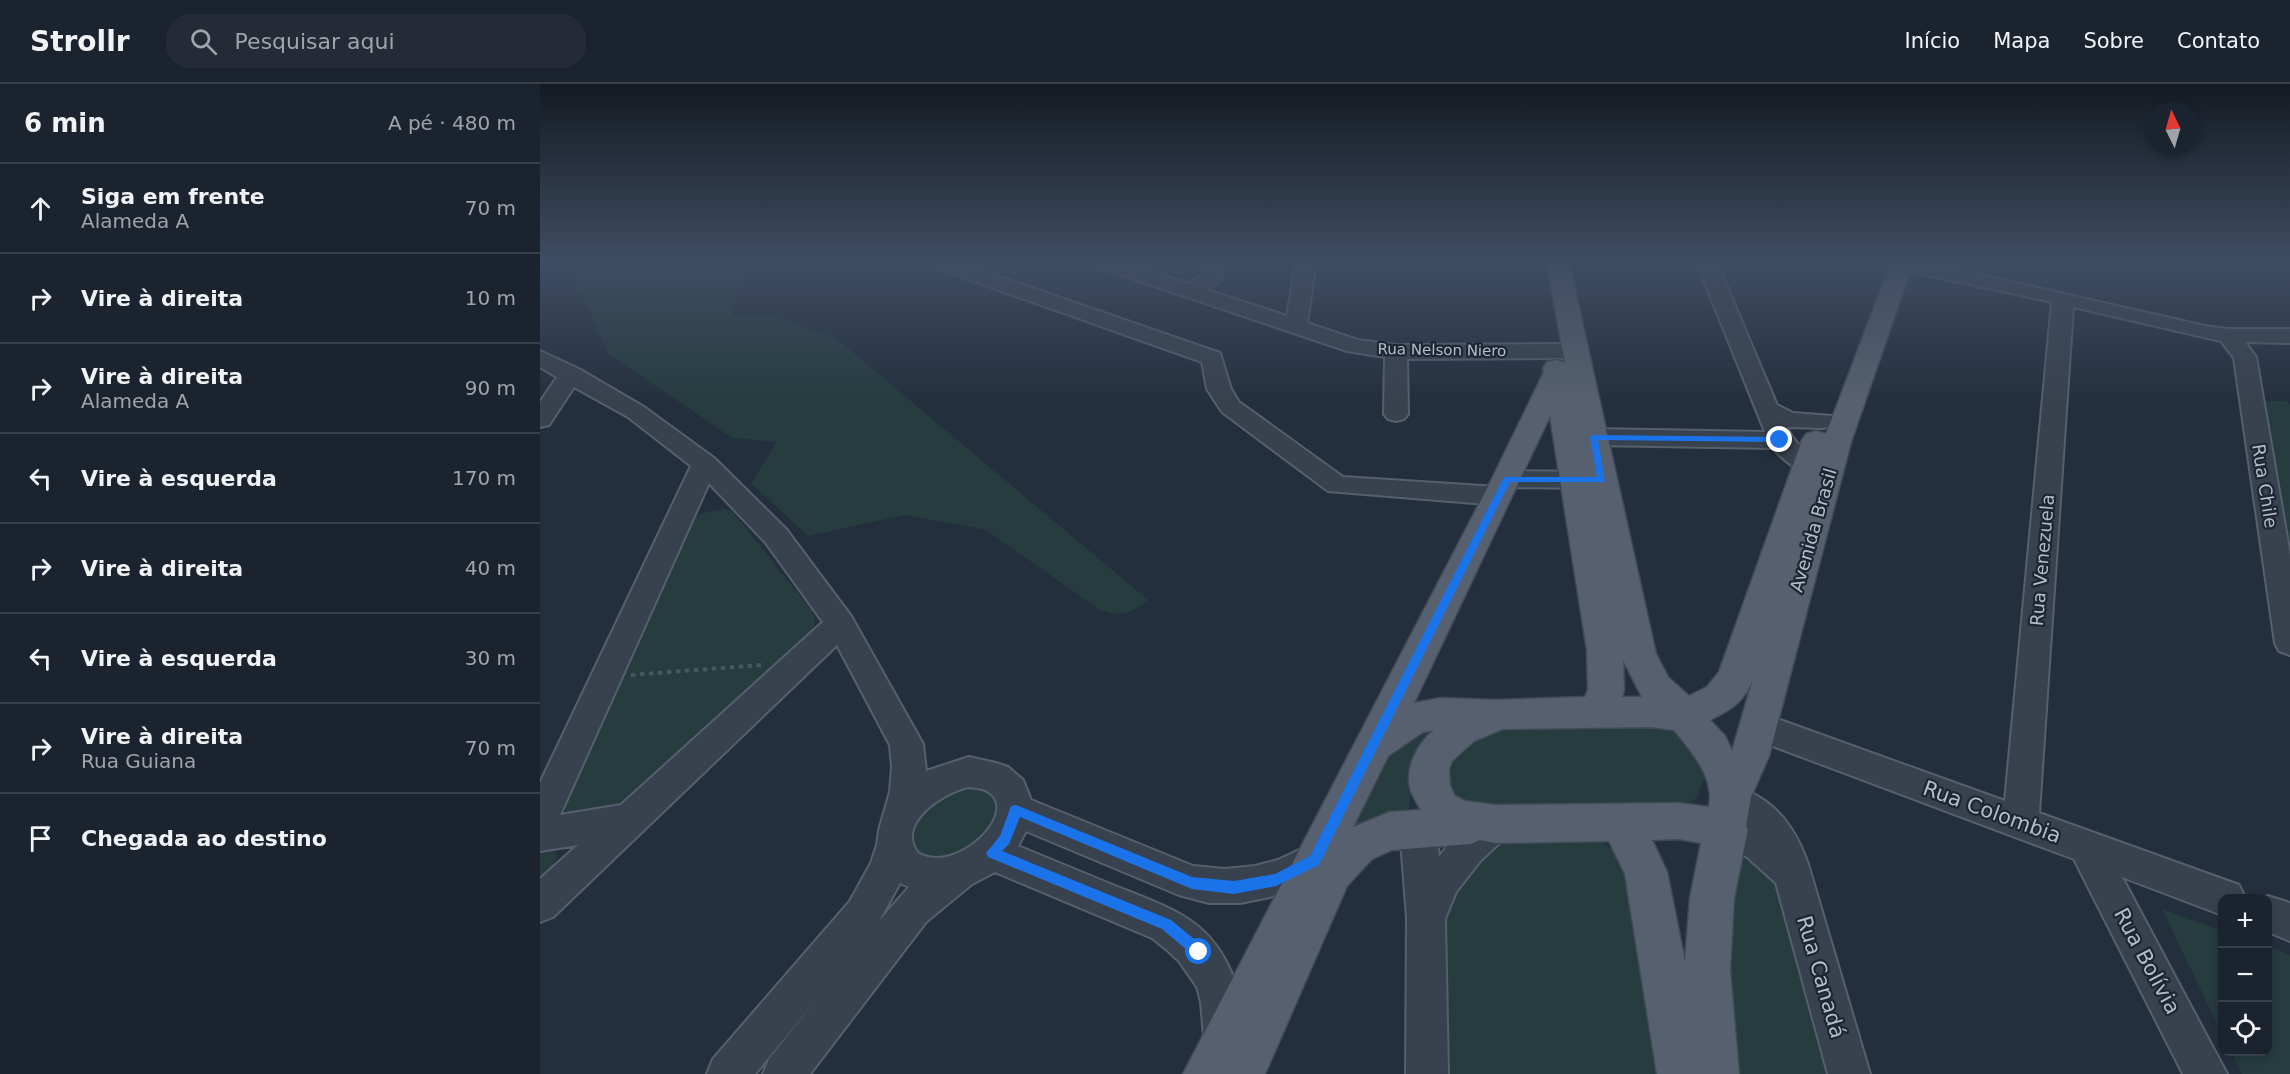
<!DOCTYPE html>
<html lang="pt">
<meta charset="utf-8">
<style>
:root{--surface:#1b232e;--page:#242b36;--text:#f1f3f6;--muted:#a0a4aa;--line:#39404a}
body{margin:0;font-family:"DejaVu Sans",sans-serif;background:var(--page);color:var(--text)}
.controls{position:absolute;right:18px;bottom:18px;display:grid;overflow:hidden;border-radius:12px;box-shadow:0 3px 9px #0003}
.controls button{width:54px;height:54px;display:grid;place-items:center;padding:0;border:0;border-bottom:2px solid var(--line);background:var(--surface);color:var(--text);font:30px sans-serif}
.compass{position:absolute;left:1606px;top:18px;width:54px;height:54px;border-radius:50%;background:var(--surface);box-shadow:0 3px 9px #0003;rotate:355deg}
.stop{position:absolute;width:18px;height:18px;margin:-14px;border:4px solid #1a73e8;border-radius:50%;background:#fff}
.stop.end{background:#1a73e8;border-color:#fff;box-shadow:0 2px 6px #0008}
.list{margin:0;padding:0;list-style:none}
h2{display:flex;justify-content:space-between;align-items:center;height:78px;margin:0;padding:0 24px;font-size:26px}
h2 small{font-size:20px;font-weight:400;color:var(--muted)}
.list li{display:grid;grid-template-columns:39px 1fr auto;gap:18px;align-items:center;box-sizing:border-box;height:90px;padding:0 24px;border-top:2px solid var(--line)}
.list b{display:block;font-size:22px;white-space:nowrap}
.list p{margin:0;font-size:20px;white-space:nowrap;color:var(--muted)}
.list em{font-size:20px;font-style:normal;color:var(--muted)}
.icon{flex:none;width:33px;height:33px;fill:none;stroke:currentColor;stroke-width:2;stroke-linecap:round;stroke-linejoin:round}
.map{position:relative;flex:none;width:1750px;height:990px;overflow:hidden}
header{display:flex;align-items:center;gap:36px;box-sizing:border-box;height:84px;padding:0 30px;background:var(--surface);border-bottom:2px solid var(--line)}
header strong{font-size:28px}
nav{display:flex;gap:33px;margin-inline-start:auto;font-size:21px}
.search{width:420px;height:54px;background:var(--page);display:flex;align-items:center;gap:15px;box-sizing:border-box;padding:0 21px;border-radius:24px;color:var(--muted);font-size:22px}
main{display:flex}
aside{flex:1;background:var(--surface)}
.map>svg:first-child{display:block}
.green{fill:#263c3f}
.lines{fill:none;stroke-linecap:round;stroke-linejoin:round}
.minor-casing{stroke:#565f6c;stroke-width:4}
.major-casing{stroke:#414a57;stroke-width:3}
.path{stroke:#44595c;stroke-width:4;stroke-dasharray:4.5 4.5;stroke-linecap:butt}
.minor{fill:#38414e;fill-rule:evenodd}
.major{fill:#56606e;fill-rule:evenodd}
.route{fill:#1a73e8}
.labels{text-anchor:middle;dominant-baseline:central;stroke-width:4.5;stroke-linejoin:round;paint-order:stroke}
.far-street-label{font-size:15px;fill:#b4bcc9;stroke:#1d2633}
.street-label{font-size:18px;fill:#b4bcc9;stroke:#1d2633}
.near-street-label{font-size:21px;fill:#b4bcc9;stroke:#1d2633}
</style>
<header>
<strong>Strollr</strong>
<div class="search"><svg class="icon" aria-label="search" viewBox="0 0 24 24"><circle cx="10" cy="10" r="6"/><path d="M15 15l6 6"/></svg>Pesquisar aqui</div>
<nav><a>Início</a><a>Mapa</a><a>Sobre</a><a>Contato</a></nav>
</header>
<main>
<aside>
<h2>6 min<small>A pé · 480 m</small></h2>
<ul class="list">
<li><svg class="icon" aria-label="ahead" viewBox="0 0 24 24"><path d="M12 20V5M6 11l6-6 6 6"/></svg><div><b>Siga em frente</b><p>Alameda A</p></div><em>70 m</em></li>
<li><svg class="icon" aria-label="right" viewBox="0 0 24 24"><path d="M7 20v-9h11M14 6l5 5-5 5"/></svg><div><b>Vire à direita</b></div><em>10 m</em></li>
<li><svg class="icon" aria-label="right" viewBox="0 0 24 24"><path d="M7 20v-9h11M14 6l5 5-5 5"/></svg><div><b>Vire à direita</b><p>Alameda A</p></div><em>90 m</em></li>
<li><svg class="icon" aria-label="left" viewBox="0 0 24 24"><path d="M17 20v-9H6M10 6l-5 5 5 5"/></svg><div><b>Vire à esquerda</b></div><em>170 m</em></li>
<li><svg class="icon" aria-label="right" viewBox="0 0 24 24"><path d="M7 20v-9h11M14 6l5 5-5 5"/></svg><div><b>Vire à direita</b></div><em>40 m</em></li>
<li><svg class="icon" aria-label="left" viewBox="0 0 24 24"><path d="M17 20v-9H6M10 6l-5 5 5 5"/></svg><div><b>Vire à esquerda</b></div><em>30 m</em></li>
<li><svg class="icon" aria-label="right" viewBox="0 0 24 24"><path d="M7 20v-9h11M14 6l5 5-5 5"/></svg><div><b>Vire à direita</b><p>Rua Guiana</p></div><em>70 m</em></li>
<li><svg class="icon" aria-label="arrive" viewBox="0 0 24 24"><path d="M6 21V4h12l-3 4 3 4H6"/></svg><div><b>Chegada ao destino</b></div></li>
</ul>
</aside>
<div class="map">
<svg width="1750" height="990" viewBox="0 0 1750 990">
<rect width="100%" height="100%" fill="#242f3e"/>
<path class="green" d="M25 179H205L191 232 232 231 297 255 608 516C589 530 583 534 560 526L446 446 365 431 268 452 211 399 237 358 192 354 68 269 38 199Z
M1723 317H1746L1750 320V461Z
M184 425 193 428 272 527 275 537 272 548 92 719 30 732 22 722 151 436 163 429Z
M911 636 874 685 868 729 793 770 830 687 865 648Z
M1126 642 1148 654 1166 688 1157 714 1135 726 962 733 901 709 903 671 958 644Z
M425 702 446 706 453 712 458 720 459 729 442 760 405 776 383 772 372 757C371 723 399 713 425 702Z
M1043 749 1075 767 1099 796 1131 990H901L899 854 915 803 934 776 963 754Z
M1199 761 1234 788 1290 990H1187L1180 953Z
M0 763 13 765 17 771 15 781 0 797Z
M1622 825 1682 847V950Z
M1728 863 1750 871V990H1702L1691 968H1728Z"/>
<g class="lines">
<defs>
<path id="minor" d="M391 179H420L680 269 691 305 699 318 803 393 958 403 967 406 971 412 967 418 958 421 788 407 682 328 667 305 662 278 394 183Z
M555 179H585L649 200 663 190 667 179H687L679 197 667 206 747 232 756 179H776L767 239 818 256 856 261 1036 260 1044 262 1047 267 1044 272 1036 274 867 275 868 330 864 335 856 337 848 335 844 330 845 273 807 267 558 183Z
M1157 179H1177L1237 321 1253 329 1292 332 1295 337 1292 342 1283 344 1247 343C1254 359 1266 369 1281 376 1290 380 1297 380 1302 388L1298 394C1275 400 1247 381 1233 364L1054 361 1045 358 1042 353 1045 348 1054 345 1225 348Z
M1349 179H1388L1665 242 1688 245H1750V259L1705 258 1716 273 1750 471V571L1739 567 1735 559 1694 274 1681 257 1533 223 1499 729 1699 801 1705 814H1682V831L1582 793 1687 990H1643L1534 775 1206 652 1202 642 1206 632 1218 628 1465 717 1512 218 1359 185 1352 183Z
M0 267 39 285 104 323 174 374 246 445 311 532 383 660 386 687 429 673 456 679 468 683 483 696 491 716 653 782 685 785 715 782 738 776 774 759 787 764 792 776 787 788 730 813 700 819H669L639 811 486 747 478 762C510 775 543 789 575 802 638 827 678 838 699 910 705 930 708 948 700 968L685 974 670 968 664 953 661 918 657 903 639 877 627 866 612 854 455 788 432 800 386 838 270 990H223L229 975 278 914 215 990H167L173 975 310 817 331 779 337 761 339 746 350 708 352 683 350 661 297 561 13 833 0 838V795L38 761 0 767V699L151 382 88 333 34 303 9 341 0 343V318L17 293 0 283ZM169 399 226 459 283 538 81 721 20 731ZM429 703C434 704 442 704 447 707 483 727 416 792 378 769 355 739 404 708 429 703ZM360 799 369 803 339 837Z
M967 387 1058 388 1067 390 1071 396 1067 402 1058 404 967 403 958 401 954 395 958 389Z
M1191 700C1233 715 1253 738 1268 780L1330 990H1288L1236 799 1207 773 1174 756 1169 745 1174 734 1185 730 1179 726 1174 715 1179 704Z
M955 724 968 729 973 740 968 751 940 777 916 808 905 835 908 990H866L867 834 860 745 865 734 878 729 891 734 896 745 899 773C914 753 931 733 955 724Z
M1728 812 1750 819V857L1728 848V814H1721Z"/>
<path id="major" d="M1007 179H1029L1116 570 1128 593 1149 612 1167 603 1179 588 1262 356 1266 350 1276 347 1286 350 1351 179H1373L1311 358 1229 672 1211 713 1206 742 1208 745 1194 814 1190 886 1199 990H1117L1085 790 1069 757 955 759 940 756 931 760 852 766 832 775 807 802 725 990H643L952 395 1004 288 1003 284 1007 278 1016 276 1025 279ZM1010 332 1047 566 1048 606 1045 613 956 616 901 614 874 619ZM1083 576 1102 613H1082L1084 606ZM1214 592 1192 667 1185 652 1170 636C1193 625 1205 617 1214 592ZM1111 643 1134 646C1151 667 1175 693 1169 723L1139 719 955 721 925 717 915 712 910 702 909 685 912 677 934 657 963 645ZM894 646C878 659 865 683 870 704 872 712 877 719 881 726L850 728 813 743 848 672 883 648ZM1139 755 1161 759 1150 814 1145 878 1127 788 1112 756Z"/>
</defs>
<use href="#minor" class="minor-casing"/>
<use href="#major" class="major-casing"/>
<path class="path" d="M91 591 221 581"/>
<use href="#minor" class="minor"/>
<use href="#major" class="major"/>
</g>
<linearGradient id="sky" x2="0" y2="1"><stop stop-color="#141a22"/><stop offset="0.56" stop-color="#3f4d63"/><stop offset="1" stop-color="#3f4d63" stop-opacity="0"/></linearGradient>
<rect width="1750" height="318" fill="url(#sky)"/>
<path class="route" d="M1054 351 1240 353 1244 356 1240 358 1058 356 1065 398H970L779 781 736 802 694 810 652 805 480 733 469 760 462 767 631 836 664 863 665 868 664 872 659 874 654 872 622 845 448 773 446 769 460 752 471 722 476 721 652 793 694 797 735 790 770 772 964 393H1057L1050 353Z"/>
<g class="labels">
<g class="far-street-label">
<text transform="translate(902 266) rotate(1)">Rua Nelson Niero</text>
</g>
<g class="street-label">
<text transform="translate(1725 402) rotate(81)">Rua Chile</text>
<text transform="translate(1273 446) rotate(-74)">Avenida Brasil</text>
<text transform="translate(1502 476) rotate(-85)">Rua Venezuela</text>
</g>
<g class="near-street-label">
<text transform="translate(1452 728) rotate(20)">Rua Colombia</text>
<text transform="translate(1607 877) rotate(62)">Rua Bolívia</text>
<text transform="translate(1281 893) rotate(74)">Rua Canadá</text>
</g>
</g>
</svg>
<div class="controls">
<button>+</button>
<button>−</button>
<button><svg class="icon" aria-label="locate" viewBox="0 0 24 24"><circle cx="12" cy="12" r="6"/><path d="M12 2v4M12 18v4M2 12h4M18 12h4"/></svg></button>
</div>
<svg class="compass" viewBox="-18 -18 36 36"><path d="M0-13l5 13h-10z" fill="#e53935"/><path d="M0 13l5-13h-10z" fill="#a0a4aa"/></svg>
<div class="stop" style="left:659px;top:868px"></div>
<div class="stop end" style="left:1240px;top:356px"></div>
</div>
</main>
